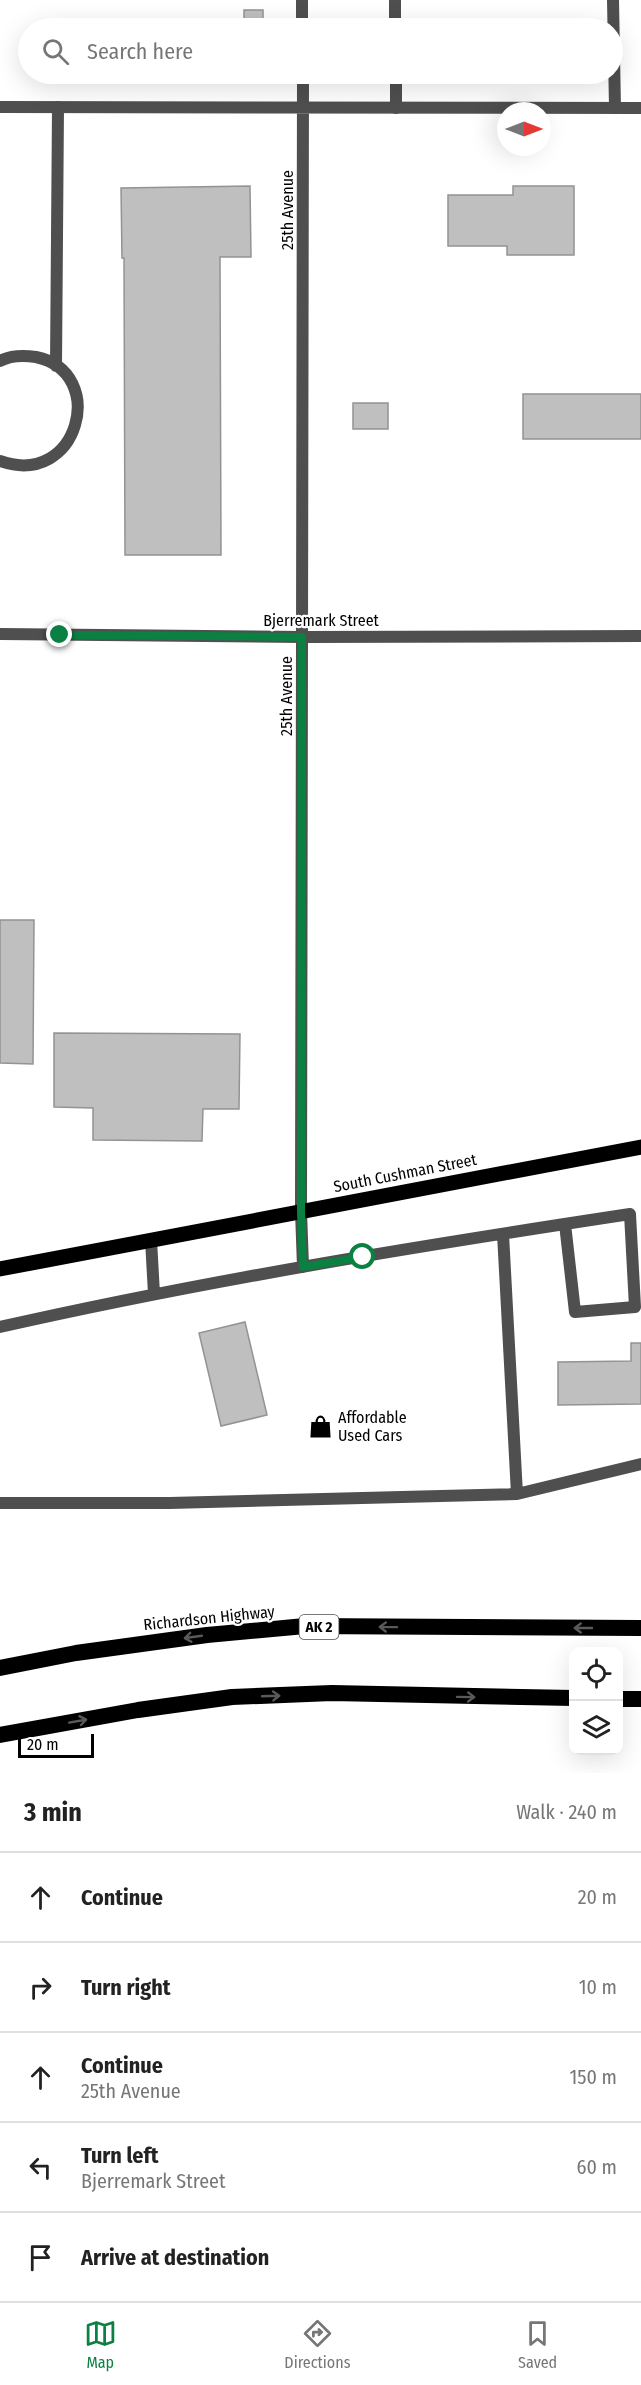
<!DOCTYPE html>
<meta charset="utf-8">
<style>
:root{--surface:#fff;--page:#f2f2f2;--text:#222;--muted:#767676;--line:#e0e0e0;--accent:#0b8043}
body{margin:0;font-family:"Fira Sans Condensed",sans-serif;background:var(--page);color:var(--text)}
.controls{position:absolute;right:18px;bottom:18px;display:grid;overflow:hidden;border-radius:12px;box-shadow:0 6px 24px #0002}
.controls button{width:54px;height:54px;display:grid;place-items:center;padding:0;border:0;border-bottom:2px solid var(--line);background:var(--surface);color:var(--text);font:30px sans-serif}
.compass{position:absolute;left:497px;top:102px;width:54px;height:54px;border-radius:50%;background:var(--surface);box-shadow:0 6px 24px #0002;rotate:90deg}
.scale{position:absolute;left:18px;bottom:15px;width:76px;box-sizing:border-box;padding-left:6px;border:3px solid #000;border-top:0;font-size:16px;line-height:21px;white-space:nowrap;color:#000;-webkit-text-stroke:4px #fff;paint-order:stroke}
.stop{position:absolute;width:18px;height:18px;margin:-14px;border:4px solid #0b8043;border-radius:50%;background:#fff}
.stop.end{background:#0b8043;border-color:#fff;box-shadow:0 2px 6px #0008}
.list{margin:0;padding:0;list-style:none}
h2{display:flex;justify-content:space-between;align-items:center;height:78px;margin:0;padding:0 24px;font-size:26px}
h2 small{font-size:20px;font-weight:400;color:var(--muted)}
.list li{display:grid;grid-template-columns:39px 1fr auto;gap:18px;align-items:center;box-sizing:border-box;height:90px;padding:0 24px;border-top:2px solid var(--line)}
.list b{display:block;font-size:22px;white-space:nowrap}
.list p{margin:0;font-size:20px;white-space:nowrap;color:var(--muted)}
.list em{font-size:20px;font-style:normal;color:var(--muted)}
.icon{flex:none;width:33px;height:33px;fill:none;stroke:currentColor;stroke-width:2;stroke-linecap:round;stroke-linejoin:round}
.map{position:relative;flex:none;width:641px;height:1773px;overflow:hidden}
.search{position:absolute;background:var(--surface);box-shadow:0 6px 24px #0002;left:18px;right:18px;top:18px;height:66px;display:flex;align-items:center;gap:15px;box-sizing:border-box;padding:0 21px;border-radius:33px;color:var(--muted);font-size:22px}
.sheet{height:528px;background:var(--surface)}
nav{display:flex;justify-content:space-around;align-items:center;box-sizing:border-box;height:84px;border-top:2px solid var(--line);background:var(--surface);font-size:16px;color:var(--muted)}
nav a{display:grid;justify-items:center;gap:3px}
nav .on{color:var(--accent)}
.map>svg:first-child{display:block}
.building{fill:#bfbfbf;stroke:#939393;stroke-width:1.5}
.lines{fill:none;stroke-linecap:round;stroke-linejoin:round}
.service{stroke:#4f4f4f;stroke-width:12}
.minor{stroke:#4f4f4f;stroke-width:12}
.primary{stroke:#000;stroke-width:15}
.trunk{stroke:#000;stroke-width:16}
.oneway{stroke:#595959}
.route{stroke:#0b8043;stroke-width:8}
.labels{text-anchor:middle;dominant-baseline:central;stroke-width:4.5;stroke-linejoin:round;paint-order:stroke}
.shield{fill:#fff;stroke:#4c4c4c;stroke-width:1.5}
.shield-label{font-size:15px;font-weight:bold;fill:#000}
.street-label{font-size:16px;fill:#000;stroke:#fff}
.poi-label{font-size:16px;fill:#000;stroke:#fff;text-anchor:start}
</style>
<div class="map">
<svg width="641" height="1773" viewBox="0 0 641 1773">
<rect width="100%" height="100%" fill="#fff"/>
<path class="building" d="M244 10H263V28H244Z
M250 186 251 257H220L221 555H125L124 258H122L121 188Z
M513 186H574V255H507V246H448V195H513Z
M523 394H641V439H523Z
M353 403H388V429H353Z
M0 920H34L33 1064 0 1063Z
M54 1033 240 1034 239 1109H203L202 1141 93 1140V1108L54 1107Z
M245 1322 267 1415 221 1426 199 1333Z
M631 1343H641V1404L558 1405V1362L631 1361Z"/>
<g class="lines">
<path class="service" d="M395 0V28
M613 0 615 108
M396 74V108
M0 361C11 355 23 355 36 357 109 372 79 489 0 461
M56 366 58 107
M301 1211 303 1267
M503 1234 517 1494
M151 1240 154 1294
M0 1327C208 1280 419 1246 630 1214L635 1307 575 1312 565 1224
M0 1503H170L517 1494 641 1464"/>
<path class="minor" d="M302 0V28
M0 107 641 108
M0 634 302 637 641 636
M301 1211 303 74"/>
<path class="primary" d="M0 1269 641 1147"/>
<path class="trunk" d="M0 1668 76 1653 207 1635 305 1626 641 1628
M618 1699H641
M0 1735 138 1710 232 1697 332 1693 574 1698"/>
</g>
<defs><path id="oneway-shaft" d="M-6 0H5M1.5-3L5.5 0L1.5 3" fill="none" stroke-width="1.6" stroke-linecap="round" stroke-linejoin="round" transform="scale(1.5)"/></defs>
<g class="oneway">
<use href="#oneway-shaft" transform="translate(388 1627) rotate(-179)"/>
<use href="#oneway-shaft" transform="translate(583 1628) rotate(-180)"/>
<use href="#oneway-shaft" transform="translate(193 1637) rotate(172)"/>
<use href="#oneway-shaft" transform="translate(271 1696) rotate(-2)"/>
<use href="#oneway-shaft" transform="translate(466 1697) rotate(1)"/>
<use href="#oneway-shaft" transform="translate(78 1721) rotate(-10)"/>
</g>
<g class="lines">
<path class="route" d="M60 635 302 637 301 1211 303 1267 363 1257"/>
</g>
<defs>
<symbol id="shop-bare" viewBox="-9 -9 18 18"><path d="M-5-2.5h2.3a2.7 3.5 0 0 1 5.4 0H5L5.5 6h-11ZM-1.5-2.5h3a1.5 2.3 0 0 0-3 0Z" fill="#000" stroke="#fff" stroke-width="2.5" paint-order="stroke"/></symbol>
</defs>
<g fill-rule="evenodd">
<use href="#shop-bare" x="304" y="1410" width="33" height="33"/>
</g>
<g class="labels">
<rect class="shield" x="299.5" y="1615" width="39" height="24" rx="4.5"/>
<g class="shield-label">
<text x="319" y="1627">AK 2</text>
</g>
<g class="street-label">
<text transform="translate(287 210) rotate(-90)">25th Avenue</text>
<text x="321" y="620">Bjerremark Street</text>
<text transform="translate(286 696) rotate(-90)">25th Avenue</text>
<text transform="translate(405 1173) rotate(-11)">South Cushman Street</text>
<text transform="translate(209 1618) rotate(-6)">Richardson Highway</text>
</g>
<g class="poi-label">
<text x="338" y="1417">Affordable<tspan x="338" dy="18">Used Cars</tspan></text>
</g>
</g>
</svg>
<div class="controls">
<button><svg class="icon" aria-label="locate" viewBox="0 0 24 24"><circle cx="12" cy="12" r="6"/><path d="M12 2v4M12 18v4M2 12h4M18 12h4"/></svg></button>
<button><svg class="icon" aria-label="layers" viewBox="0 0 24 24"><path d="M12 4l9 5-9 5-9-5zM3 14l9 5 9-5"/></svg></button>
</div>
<svg class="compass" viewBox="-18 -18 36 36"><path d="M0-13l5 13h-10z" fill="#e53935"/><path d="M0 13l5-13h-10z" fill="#767676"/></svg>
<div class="scale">20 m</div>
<div class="stop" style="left:363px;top:1257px"></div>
<div class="stop end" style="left:60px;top:635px"></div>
<div class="search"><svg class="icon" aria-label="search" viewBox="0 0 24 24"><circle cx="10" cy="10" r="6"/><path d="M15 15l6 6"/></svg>Search here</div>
</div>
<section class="sheet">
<h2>3 min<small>Walk · 240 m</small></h2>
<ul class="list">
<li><svg class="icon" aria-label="ahead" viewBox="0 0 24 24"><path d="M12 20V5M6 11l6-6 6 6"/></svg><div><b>Continue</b></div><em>20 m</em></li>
<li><svg class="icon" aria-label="right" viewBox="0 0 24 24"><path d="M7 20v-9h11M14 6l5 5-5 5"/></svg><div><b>Turn right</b></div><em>10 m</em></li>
<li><svg class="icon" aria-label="ahead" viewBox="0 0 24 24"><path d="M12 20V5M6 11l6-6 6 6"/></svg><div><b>Continue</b><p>25th Avenue</p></div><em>150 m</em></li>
<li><svg class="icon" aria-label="left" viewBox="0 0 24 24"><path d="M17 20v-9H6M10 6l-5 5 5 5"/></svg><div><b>Turn left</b><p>Bjerremark Street</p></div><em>60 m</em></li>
<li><svg class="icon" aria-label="arrive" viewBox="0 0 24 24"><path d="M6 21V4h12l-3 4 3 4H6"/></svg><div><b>Arrive at destination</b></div></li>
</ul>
</section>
<nav>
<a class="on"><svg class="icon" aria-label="map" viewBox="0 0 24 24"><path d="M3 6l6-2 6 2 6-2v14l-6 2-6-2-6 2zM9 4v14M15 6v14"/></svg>Map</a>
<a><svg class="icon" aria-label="directions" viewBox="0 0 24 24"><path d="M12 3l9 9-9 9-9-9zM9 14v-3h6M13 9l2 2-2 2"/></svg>Directions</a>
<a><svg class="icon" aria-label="saved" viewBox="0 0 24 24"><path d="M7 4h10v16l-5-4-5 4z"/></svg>Saved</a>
</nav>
